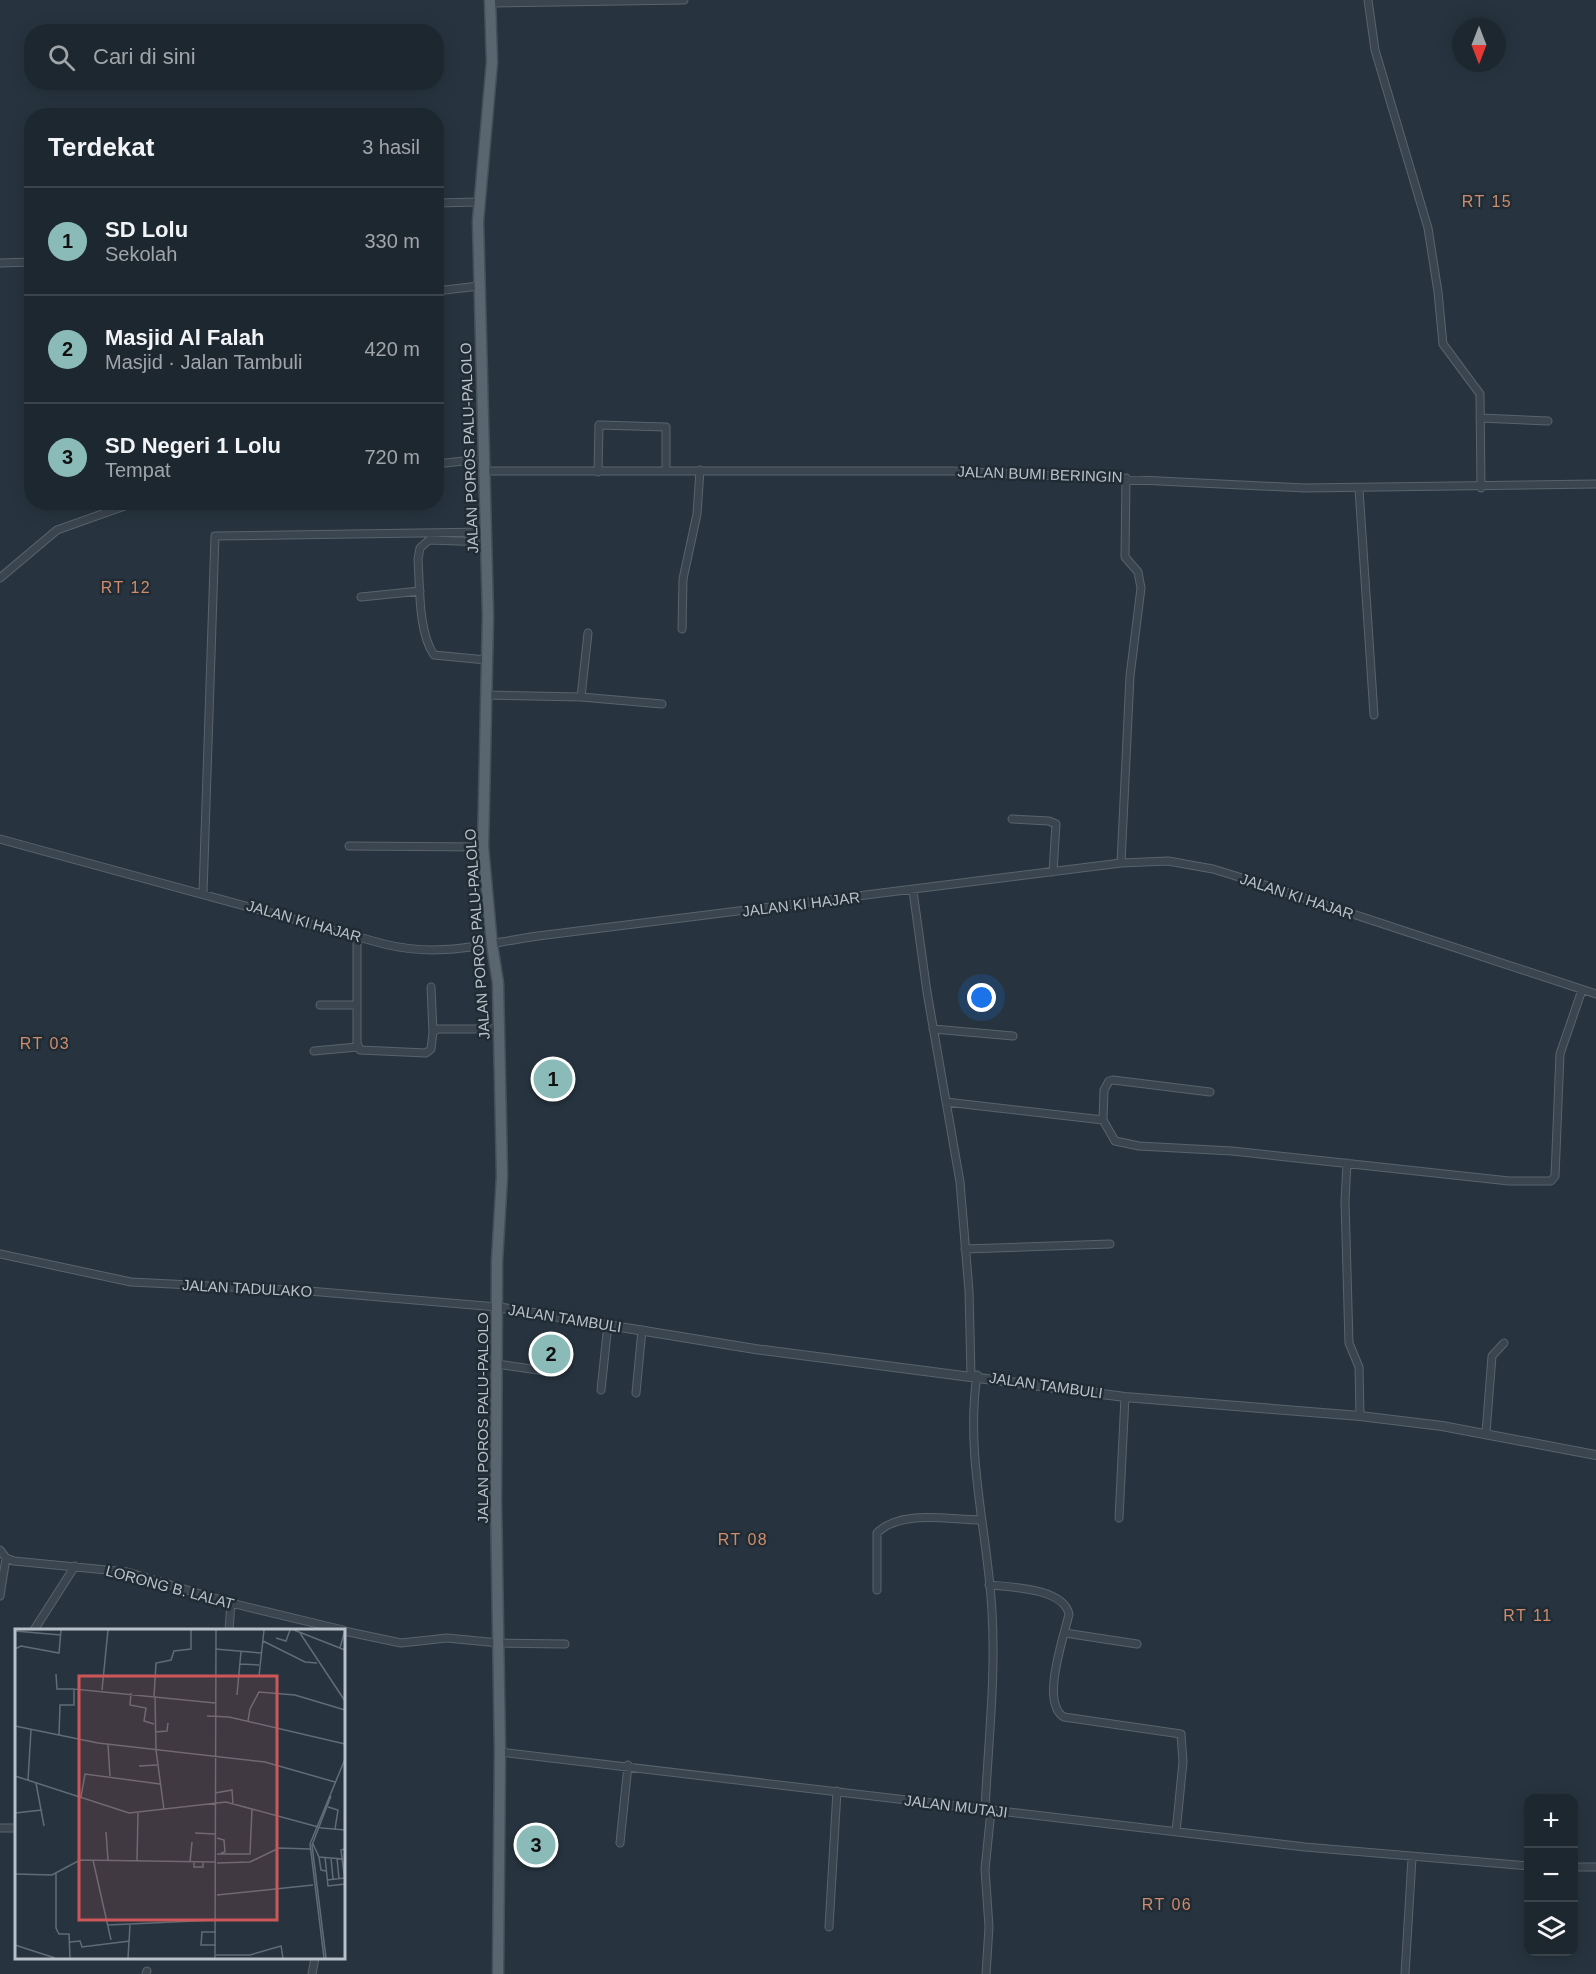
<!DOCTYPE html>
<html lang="id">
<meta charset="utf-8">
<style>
:root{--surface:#1d272f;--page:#2a333b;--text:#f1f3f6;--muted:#a0a5aa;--line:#3b444b;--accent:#8bbbb9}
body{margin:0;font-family:Arial,sans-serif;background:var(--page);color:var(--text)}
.controls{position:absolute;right:18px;bottom:18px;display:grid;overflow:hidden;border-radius:12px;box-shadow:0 3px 15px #0003}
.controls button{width:54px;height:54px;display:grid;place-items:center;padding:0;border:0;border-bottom:2px solid var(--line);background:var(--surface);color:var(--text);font:30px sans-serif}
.compass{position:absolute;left:1452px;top:18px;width:54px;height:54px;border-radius:50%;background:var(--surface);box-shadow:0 3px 15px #0003;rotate:180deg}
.you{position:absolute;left:982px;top:998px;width:21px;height:21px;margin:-15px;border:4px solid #fff;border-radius:50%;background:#1a73e8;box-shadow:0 0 0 9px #1a73e833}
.badge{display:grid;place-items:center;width:39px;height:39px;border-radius:50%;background:var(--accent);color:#111;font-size:20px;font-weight:700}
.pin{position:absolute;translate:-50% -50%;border:3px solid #fff;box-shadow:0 2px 6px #0006}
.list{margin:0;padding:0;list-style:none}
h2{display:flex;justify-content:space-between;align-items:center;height:78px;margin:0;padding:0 24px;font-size:26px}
h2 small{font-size:20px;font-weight:400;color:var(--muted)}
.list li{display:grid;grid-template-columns:39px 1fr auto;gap:18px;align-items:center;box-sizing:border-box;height:108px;padding:0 24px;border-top:2px solid var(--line)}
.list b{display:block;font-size:22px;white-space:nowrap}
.list p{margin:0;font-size:20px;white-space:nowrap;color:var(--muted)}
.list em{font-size:20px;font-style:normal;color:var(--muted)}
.icon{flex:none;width:33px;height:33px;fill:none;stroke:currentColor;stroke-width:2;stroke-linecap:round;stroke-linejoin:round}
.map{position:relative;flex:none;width:1596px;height:1974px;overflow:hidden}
.search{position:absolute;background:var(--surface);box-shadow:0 3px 15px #0003;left:24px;top:24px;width:420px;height:66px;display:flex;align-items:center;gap:15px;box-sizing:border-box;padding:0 21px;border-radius:24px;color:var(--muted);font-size:22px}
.panel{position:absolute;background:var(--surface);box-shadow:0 3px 15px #0003;left:24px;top:108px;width:420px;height:402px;border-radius:24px}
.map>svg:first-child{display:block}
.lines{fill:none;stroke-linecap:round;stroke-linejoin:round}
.minor-casing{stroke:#59636c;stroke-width:9}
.tertiary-casing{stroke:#59636c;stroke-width:10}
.primary-casing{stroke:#454f58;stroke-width:13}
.minor{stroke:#3b454f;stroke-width:7}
.tertiary{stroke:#3b454f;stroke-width:8}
.primary{stroke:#59656f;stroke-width:10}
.labels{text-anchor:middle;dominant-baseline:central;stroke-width:5;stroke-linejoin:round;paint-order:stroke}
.street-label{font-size:15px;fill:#b8c0c9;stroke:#202b34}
.neighbourhood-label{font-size:16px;letter-spacing:1.5px;fill:#ce8c6d;stroke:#202b34}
.inset-road{fill:none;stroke:#616c76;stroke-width:1.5}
.view{fill:#cd5658;fill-opacity:0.15;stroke:#cd5658;stroke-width:3}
.inset-edge{fill:none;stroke:#b8c0c9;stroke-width:3}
</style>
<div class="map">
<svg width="1596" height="1974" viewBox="0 0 1596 1974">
<rect width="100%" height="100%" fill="#27343f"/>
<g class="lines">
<defs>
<path id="minor" d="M1368 0 1375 50 1428 228 1438 292 1443 344 1480 394 1481 488
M490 3 684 0
M436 203 479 202
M0 263 32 262
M436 291 479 286
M1480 418 1548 421
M436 464 482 459
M483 471H953L1305 488 1596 484
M598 472 599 425 666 427V470
M1359 489 1374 715
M0 578 57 530 136 502
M361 597 420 591
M682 629 683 579 697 514 700 470
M486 660 434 655C418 632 420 586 418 559L420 548 429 540 486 542
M485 695 581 697 662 704
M581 697 588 633
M1012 819 1049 821 1056 824 1053 872
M0 839 384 944C440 958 482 944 538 936L1121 863 1168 861 1213 869 1271 887 1596 994
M349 846 483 847
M1121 863 1130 676 1141 588 1138 572 1125 557 1126 478
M913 891 927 992 960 1182 969 1291 971 1375
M203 893 215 536 486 532
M357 936V1043L360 1050 426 1053 431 1049 433 1032 438 1029H499
M431 987 433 1032
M320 1005H356
M933 1029 1013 1036
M314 1051 357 1047
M946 1102 1103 1120 1115 1141 1139 1146 1232 1151 1509 1181H1551L1555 1176 1560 1054 1582 990
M1103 1120 1104 1090 1109 1081 1113 1080 1210 1092
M1347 1163 1345 1201 1349 1343 1359 1367 1360 1416
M965 1249 1110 1244
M0 1254 131 1282 309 1291 497 1307
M497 1364 545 1371
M977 1375C965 1456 988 1533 992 1612 996 1677 988 1745 985 1809
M601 1390 608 1324
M636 1393 642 1330
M1486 1433 1492 1356 1504 1343
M1119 1518 1125 1397
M0 1550 6 1558 14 1561 127 1572 231 1603 343 1630
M989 1585C1011 1587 1063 1588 1069 1614 1064 1637 1040 1703 1064 1717L1181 1734 1183 1762 1176 1832
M877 1590V1533C901 1509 949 1520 980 1520
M0 1596 6 1558
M34 1630 75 1566
M229 1630 231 1603
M344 1631 401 1643 447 1638 499 1643 565 1644
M1065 1633 1137 1644
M500 1752 1305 1847 1528 1866
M0 1828H16
M620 1843 628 1765
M1574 1867H1596
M829 1927 837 1791
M146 1974 147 1971
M312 1974 315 1958
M986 1974 989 1927 985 1869 991 1811
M1405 1974 1412 1858"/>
<path id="tertiary" d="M497 1307 755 1349 1125 1397 1360 1416 1442 1426 1596 1455"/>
<path id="primary" d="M490 0 492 62 478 221 488 616 483 847 492 945 498 983 502 1176 497 1261 496 1502 500 1752 498 1974"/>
</defs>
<use href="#minor" class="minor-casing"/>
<use href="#tertiary" class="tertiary-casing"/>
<use href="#primary" class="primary-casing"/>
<use href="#minor" class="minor"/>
<use href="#tertiary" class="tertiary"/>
<use href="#primary" class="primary"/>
</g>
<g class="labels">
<g class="street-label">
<text transform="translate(469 448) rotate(-92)">JALAN POROS PALU-PALOLO</text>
<text transform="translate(1040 474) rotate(2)">JALAN BUMI BERINGIN</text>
<text transform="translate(1297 896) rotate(18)">JALAN KI HAJAR</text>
<text transform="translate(801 904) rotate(-7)">JALAN KI HAJAR</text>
<text transform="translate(304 921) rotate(16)">JALAN KI HAJAR</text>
<text transform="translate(477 934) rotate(-94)">JALAN POROS PALU-PALOLO</text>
<text transform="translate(247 1288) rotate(3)">JALAN TADULAKO</text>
<text transform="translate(565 1318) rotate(9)">JALAN TAMBULI</text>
<text transform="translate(1046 1385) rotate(8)">JALAN TAMBULI</text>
<text transform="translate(482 1418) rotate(-90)">JALAN POROS PALU-PALOLO</text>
<text transform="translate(170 1587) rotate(15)">LORONG B. LALAT</text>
<text transform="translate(956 1806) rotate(7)">JALAN MUTAJI</text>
</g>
<g class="neighbourhood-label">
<text x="1487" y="201">RT 15</text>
<text x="126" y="587">RT 12</text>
<text x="45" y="1043">RT 03</text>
<text x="743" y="1539">RT 08</text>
<text x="1528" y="1615">RT 11</text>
<text x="1167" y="1904">RT 06</text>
</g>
</g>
<g transform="translate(15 1629)">
<rect width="330" height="330" fill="#27343f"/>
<path class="inset-road" d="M279 1 330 21M0 2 46 6M285 4 330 72M261 9 271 12 275 1M248 12 290 33 302 34M325 19 330 1M0 20 6 17 44 24 46 1M200 20 246 24M225 35 244 36M41 45 42 60H59M244 47 249 1M87 61 93 1M116 64 115 76 131 79 129 92 139 95M222 66 226 22M139 67 141 34 156 31 159 22 176 20V1M140 67 141 121M192 87 214 88 330 115M233 92 235 80 244 63 280 66 330 81M0 97 83 114 250 133 320 153M140 103 152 102 153 94M44 107 45 76H59V60L200 74M93 116 95 147M141 121 149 181M124 137 142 136M0 147 114 184 211 173 307 199 330 201M13 151 16 101M21 154 29 197M200 164 217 161 218 175M66 168 70 145 145 155M313 178 323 181 320 200M0 184 27 181M91 203 93 231M180 204 200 205M202 209 209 211 210 223 206 224M298 215 304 228 328 230M330 220 326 221 330 252M202 225H235L237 180M304 228 306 241 311 242M310 228 313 257 330 255M316 229 318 250M322 229 324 250M78 231 96 311M122 232 123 184M175 233 177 213M179 233V238H188V233M202 234 235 233 264 219 295 220M41 244V299L44 305H54L55 329M0 245 37 246 65 231 200 233M312 251 330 249M202 266 298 256M93 296 201 291M55 313 65 312 67 318 115 312M0 316 40 329M201 316H186L187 303H201M201 326H235L266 317 268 329M113 329 115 296M200 329 201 1M309 329 295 215 330 130M311 329 297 216 316 167"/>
<path class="view" d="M64 47H262V291H64Z"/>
<rect width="330" height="330" class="inset-edge"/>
</g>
</svg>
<div class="controls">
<button>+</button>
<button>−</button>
<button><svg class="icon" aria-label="layers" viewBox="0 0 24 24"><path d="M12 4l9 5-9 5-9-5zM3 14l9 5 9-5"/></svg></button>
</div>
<svg class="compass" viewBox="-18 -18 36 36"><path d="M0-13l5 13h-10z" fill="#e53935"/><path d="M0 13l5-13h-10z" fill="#a0a5aa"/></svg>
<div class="you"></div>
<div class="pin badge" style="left:553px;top:1079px">1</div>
<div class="pin badge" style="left:551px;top:1354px">2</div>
<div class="pin badge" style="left:536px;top:1845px">3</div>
<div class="search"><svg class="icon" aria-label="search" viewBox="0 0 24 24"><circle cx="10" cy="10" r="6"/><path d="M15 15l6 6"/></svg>Cari di sini</div>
<section class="panel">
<h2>Terdekat<small>3 hasil</small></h2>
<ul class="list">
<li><span class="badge">1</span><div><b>SD Lolu</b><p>Sekolah</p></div><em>330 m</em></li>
<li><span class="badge">2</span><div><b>Masjid Al Falah</b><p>Masjid · Jalan Tambuli</p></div><em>420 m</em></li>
<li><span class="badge">3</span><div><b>SD Negeri 1 Lolu</b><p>Tempat</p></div><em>720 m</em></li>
</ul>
</section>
</div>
